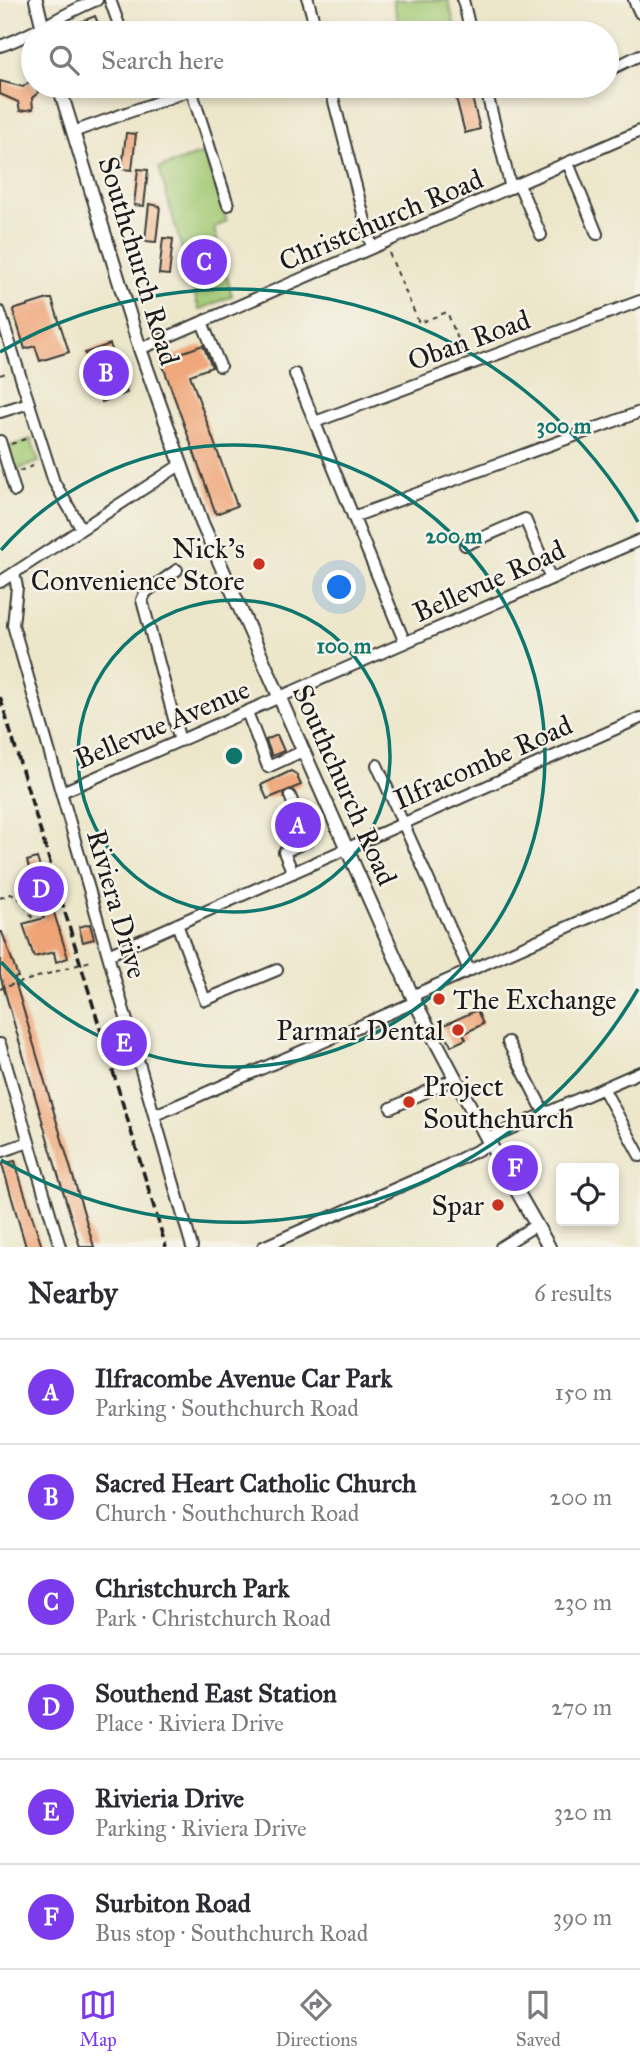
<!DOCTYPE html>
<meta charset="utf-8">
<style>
:root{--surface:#fff;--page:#f2f2f3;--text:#2b2b33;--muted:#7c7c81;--line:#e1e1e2;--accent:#7c3aed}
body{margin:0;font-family:"IM FELL Great Primer",serif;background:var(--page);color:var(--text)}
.controls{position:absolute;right:21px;bottom:21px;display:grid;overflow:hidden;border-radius:7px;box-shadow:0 4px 10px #0003}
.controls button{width:63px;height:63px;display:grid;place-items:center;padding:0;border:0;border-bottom:2px solid var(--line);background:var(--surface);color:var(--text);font:35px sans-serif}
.you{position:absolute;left:340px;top:588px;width:24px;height:24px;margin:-18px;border:5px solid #fff;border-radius:50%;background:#1a73e8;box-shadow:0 0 0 10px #1a73e833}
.badge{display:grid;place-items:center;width:46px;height:46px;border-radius:50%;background:var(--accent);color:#fff;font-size:23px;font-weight:700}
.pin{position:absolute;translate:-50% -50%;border:4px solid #fff;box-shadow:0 2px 7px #0006}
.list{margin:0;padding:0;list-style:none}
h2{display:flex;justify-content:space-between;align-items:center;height:91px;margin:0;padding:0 28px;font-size:30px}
h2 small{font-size:23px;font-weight:400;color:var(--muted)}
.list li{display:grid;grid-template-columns:46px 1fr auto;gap:21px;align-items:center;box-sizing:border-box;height:105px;padding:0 28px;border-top:2px solid var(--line)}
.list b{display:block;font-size:26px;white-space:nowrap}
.list p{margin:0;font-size:23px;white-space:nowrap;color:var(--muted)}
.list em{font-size:23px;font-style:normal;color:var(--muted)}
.icon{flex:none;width:38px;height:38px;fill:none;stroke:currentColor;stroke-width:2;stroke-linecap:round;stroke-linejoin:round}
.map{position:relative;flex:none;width:640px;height:1247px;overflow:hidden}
.search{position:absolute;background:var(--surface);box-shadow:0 4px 10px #0003;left:21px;right:21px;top:21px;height:77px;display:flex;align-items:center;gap:18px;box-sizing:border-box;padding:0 24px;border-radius:38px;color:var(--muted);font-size:26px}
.sheet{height:721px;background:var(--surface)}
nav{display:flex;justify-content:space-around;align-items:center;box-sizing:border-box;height:98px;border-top:2px solid var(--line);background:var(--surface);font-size:19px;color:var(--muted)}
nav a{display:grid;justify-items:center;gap:4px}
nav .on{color:var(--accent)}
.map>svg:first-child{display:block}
.green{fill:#a2c975;stroke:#5f7248;stroke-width:2}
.building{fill:#efa477}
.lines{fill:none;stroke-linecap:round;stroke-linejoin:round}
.minor-casing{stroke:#3b3a36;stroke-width:14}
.major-casing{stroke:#3b3a36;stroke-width:16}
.path{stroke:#3b3a36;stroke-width:2;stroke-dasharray:5 5;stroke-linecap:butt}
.minor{stroke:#fff;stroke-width:10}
.major{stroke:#fff;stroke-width:12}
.rail{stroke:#1c1c1c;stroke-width:3.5;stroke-dasharray:10 5;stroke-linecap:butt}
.path-bridge{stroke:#3b3a36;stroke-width:2;stroke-dasharray:5 5;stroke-linecap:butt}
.ring{fill:none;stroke:#0f766e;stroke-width:3.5}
.poi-dot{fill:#c8321e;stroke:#f7f3e8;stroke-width:2.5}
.labels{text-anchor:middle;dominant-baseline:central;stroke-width:5;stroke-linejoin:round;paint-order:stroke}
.street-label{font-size:28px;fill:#1c1c1c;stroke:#f7f3e8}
.poi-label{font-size:28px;fill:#1c1c1c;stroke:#f7f3e8;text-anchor:end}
.centre{fill:#0f766e;stroke:#f7f3e8;stroke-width:3.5}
.ring-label{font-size:21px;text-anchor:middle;font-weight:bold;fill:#0f766e;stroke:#f7f3e8;stroke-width:5;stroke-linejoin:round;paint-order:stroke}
</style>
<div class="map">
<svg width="640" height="1247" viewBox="0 0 640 1247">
<rect width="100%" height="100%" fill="#f7f3e8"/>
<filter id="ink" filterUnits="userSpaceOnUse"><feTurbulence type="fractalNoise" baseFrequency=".0143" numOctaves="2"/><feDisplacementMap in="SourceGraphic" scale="14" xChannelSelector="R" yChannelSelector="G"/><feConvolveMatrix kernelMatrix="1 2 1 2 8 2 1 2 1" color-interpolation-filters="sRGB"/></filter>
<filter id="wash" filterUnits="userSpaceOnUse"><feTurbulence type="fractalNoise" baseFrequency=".00686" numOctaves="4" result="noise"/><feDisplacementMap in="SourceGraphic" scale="28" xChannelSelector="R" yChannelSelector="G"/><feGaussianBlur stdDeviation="1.57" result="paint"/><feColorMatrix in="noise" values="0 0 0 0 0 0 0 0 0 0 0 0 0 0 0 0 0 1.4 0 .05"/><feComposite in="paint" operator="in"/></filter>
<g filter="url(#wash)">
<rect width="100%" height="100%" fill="#ece6ca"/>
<path class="green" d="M393 0H448L457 33H401Z
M204 153 227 221 214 228 232 296 199 310 159 168Z
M31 439 39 462 16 470 8 447Z"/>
<g id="blocks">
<path class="building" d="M95 16 102 33H70L73 25Z
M0 81 23 87 29 82 39 92 32 98 33 109 20 111 18 102 0 94Z
M453 86H469L480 129 465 133Z
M126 133 136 134 132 170 122 169Z
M138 169 148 170 144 206 134 205Z
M149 204 160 206 156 242 145 241Z
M163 238 173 239 169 275 159 274Z
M48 299H52L69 352 40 361 35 346 25 349 13 310Z
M110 344 127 393 102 402 85 353Z
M203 345 212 367 190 375 237 506 216 514 161 360Z
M277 735 284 751 272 756 266 740Z
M291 771 296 774 301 785 267 799 261 785Z
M37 858 68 958 56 962 54 952 34 957 23 924 44 918 27 861Z
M90 924 94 939 83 942 79 927Z
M0 932H2L18 977 14 978 94 1247H80L51 1151 0 975Z
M477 1010 483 1024 463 1034 466 1039 451 1046 442 1026Z
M15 1161 22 1185 42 1247H26L2 1164Z"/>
</g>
</g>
<g filter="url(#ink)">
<use href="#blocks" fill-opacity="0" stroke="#3b3a36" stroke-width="2"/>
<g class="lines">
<defs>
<path id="minor" d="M110 0 122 33
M308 0 317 33
M463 0 471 33
M634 0 640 13
M0 46C34 35 63 13 97 0
M607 71 640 55
M190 86 228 205
M330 86 372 248
M485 86 511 188
M73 132 191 90
M568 163 597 234
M519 185 541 235
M0 312 54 482 81 528
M202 322 220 366
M140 349 640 131
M295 374 405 643
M0 412 29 403
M315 422 640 301
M0 441 15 491
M353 517 640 412
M465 545 525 519 551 579
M177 570 146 592 142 600 180 741
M14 573 17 587 13 625 192 1247
M0 582 180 465
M247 712 268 767 303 751
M377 765 469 970
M62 792 640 540
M290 796 308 841 284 852 293 873
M177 924 205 1000 277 970
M108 955 640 718
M412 996 640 895
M508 1042 545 1114
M0 1044 60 1247
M603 1088 640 1156
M391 1108 456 1078
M155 1115 415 1002
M487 1139 640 1072
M0 1152 29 1142
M263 1247 442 1168 490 1144
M501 1247 536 1225"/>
<path id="major" d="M36 0 44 33
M59 86 140 349 202 523 415 1002 490 1144 549 1247"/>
</defs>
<use href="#minor" class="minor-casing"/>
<use href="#major" class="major-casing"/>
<path class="path" d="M389 253 419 323 447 312 464 354
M0 375 9 372
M11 444 28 438
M19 471 36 465
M0 898 11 894 23 901 34 921
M0 989 8 986"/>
<use href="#minor" class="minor"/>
<use href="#major" class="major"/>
<path class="rail" d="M0 697 166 1247"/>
<path class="path-bridge" d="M8 986 94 960"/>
</g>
</g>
<g class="ring">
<circle cx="234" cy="756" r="156"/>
<path d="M1 550A311 311 0 1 1 1 962"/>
<path d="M638 989A467 467 0 0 1 1 1160M0 352A467 467 0 0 1 638 522"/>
</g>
<g class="poi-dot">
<circle cx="259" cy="564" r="7"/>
<circle cx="439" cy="999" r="7"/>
<circle cx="458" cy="1030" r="7"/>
<circle cx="409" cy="1102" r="7"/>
<circle cx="498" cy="1205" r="7"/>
</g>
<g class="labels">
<g class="street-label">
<text transform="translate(381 220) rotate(-23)">Christchurch Road</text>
<text transform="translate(139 261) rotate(73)">Southchurch Road</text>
<text transform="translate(469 340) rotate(-20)">Oban Road</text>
<text transform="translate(489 581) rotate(-24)">Bellevue Road</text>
<text transform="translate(162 724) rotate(-23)">Bellevue Avenue</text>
<text transform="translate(483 762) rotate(-24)">Ilfracombe Road</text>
<text transform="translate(345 785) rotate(66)">Southchurch Road</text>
<text transform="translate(117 904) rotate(74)">Riviera Drive</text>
</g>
<g class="poi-label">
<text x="245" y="548">Nick's<tspan x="245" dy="32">Convenience Store</tspan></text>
<text x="453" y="999" text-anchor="start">The Exchange</text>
<text x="444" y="1030">Parmar Dental</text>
<text x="423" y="1086" text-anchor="start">Project<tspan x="423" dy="32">Southchurch</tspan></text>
<text x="484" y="1205">Spar</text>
</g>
</g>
<circle cx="234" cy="756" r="10" class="centre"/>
<g class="ring-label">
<text x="564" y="433">300 m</text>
<text x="454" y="543">200 m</text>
<text x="344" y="653">100 m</text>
</g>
</svg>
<div class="controls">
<button><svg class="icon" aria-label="locate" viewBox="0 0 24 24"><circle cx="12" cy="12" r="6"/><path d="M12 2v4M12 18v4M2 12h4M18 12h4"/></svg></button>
</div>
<div class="you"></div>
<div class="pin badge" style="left:298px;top:825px">A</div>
<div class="pin badge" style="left:106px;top:373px">B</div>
<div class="pin badge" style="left:204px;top:262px">C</div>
<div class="pin badge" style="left:41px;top:889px">D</div>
<div class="pin badge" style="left:124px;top:1043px">E</div>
<div class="pin badge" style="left:515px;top:1168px">F</div>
<div class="search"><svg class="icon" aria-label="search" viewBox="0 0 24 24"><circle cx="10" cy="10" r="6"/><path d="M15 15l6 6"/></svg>Search here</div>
</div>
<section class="sheet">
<h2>Nearby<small>6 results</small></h2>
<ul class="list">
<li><span class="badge">A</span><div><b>Ilfracombe Avenue Car Park</b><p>Parking · Southchurch Road</p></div><em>150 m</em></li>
<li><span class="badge">B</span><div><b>Sacred Heart Catholic Church</b><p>Church · Southchurch Road</p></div><em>200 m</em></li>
<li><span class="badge">C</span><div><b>Christchurch Park</b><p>Park · Christchurch Road</p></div><em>230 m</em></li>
<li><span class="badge">D</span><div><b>Southend East Station</b><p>Place · Riviera Drive</p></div><em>270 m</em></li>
<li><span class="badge">E</span><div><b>Rivieria Drive</b><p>Parking · Riviera Drive</p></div><em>320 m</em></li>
<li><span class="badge">F</span><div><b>Surbiton Road</b><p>Bus stop · Southchurch Road</p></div><em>390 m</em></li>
</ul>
</section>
<nav>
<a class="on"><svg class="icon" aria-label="map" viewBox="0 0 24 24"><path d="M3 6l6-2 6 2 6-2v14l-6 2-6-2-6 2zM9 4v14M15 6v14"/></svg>Map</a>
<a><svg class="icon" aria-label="directions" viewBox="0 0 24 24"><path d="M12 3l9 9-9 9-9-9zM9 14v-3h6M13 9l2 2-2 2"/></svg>Directions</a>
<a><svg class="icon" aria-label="saved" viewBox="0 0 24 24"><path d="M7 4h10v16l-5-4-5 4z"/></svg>Saved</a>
</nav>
